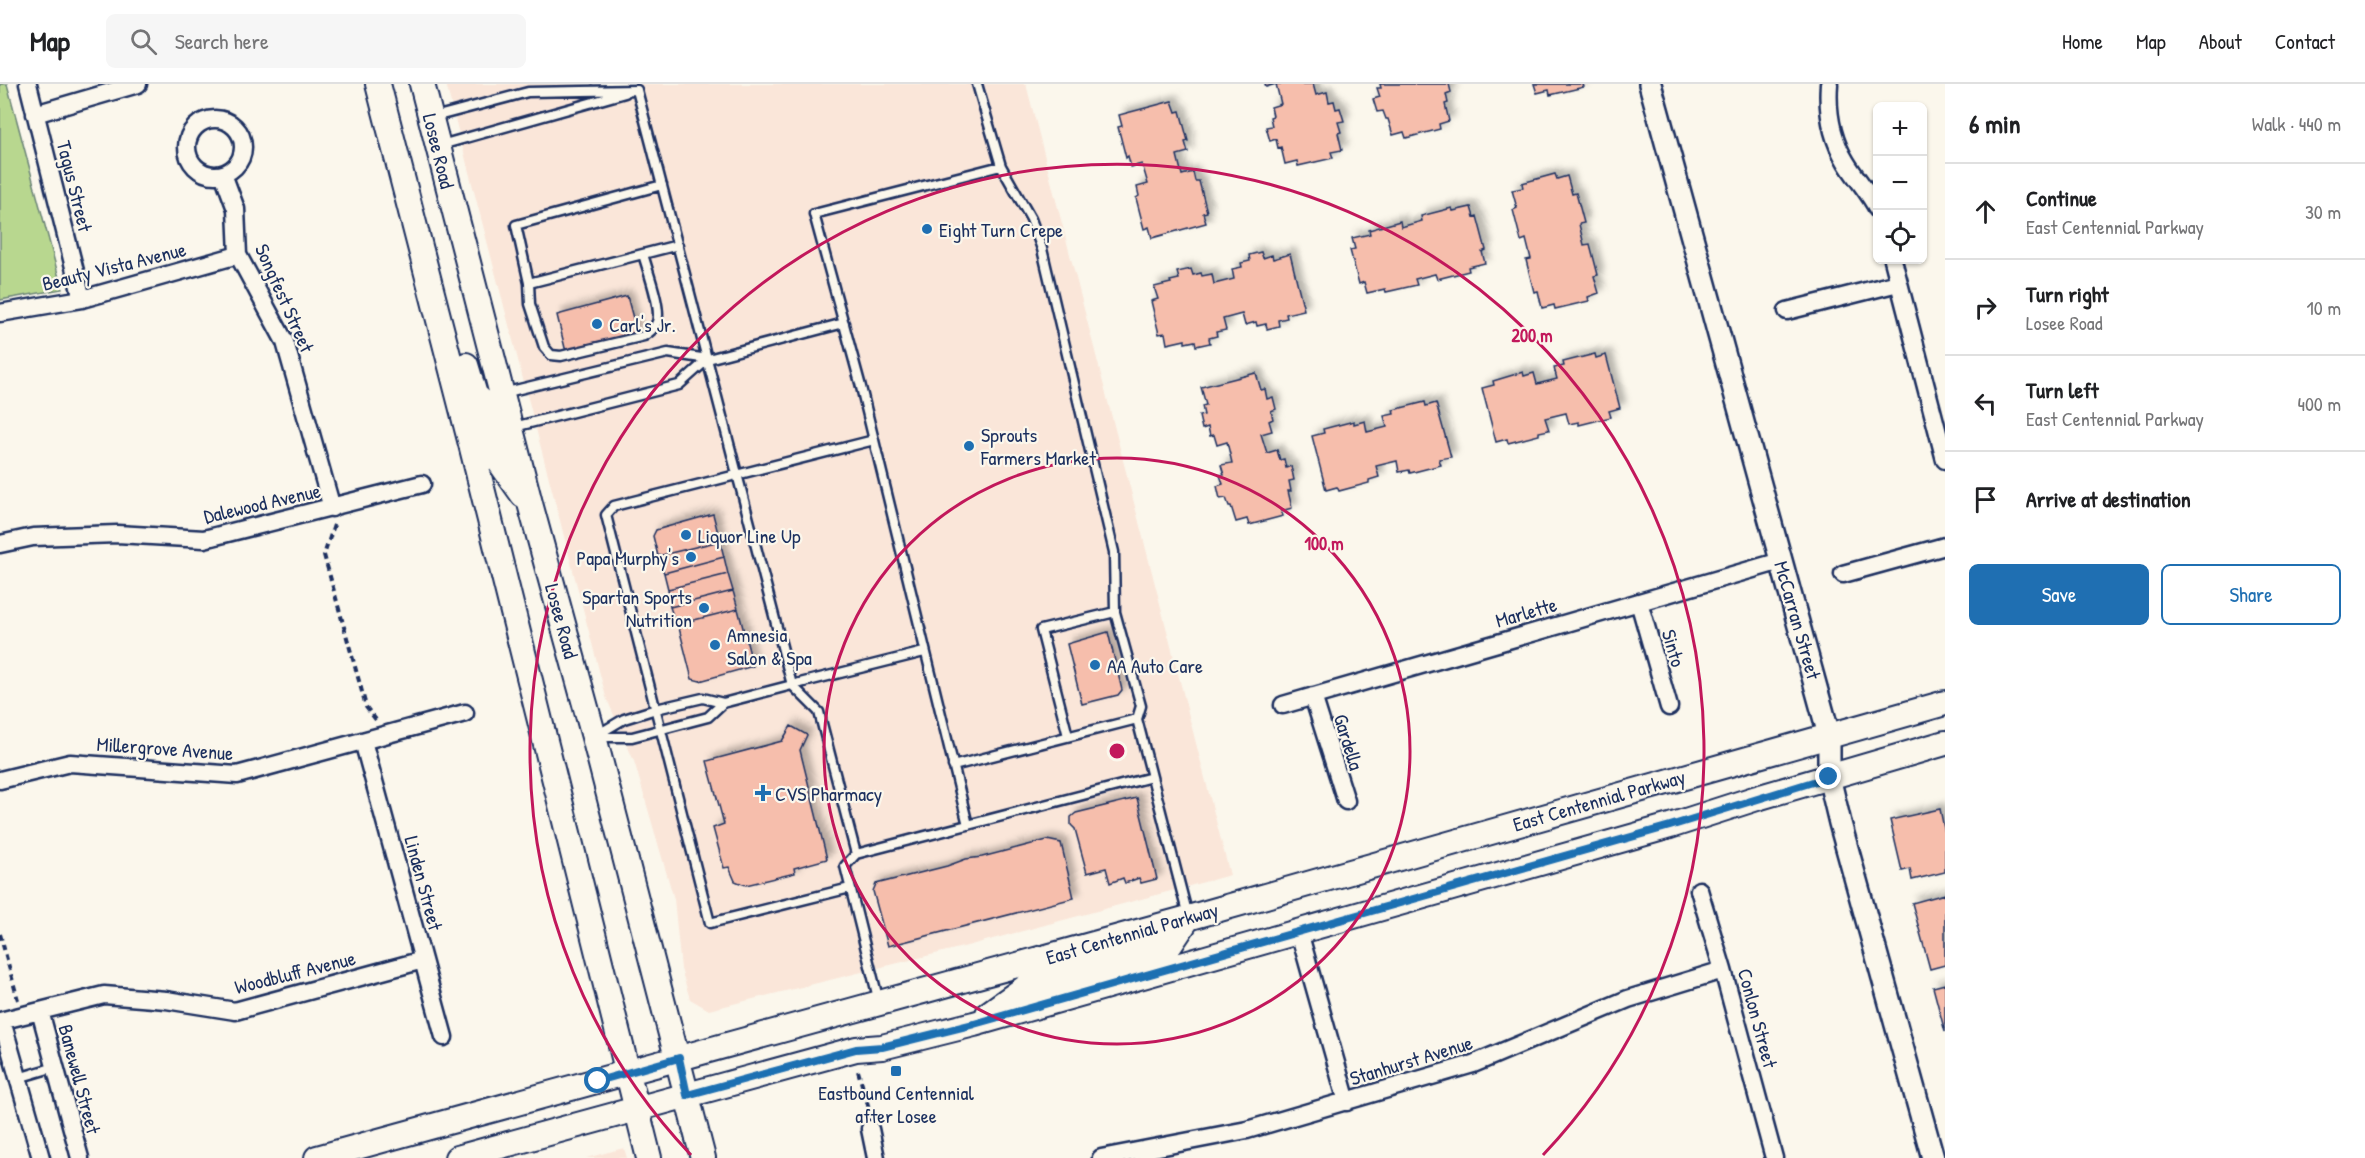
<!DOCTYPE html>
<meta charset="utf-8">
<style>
:root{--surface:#fff;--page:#f6f6f6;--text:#202124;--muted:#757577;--line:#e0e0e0;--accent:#1f6fb2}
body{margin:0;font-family:"Patrick Hand",sans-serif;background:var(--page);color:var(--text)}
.controls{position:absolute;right:18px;top:18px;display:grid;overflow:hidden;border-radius:9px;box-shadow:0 2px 4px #0004}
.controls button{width:54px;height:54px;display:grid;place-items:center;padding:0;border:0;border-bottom:2px solid var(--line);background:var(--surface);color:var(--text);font:30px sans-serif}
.stop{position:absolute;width:18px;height:18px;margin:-14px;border:4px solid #1f6fb2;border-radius:50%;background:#fff}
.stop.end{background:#1f6fb2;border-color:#fff;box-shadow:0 2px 6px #0008}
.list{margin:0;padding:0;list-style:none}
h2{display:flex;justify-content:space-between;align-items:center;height:78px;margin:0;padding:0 24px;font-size:26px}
h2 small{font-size:20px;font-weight:400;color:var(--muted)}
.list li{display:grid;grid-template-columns:39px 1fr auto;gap:18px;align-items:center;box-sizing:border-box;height:96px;padding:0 24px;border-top:2px solid var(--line)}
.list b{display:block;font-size:22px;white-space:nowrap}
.list p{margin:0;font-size:20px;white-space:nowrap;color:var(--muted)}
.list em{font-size:20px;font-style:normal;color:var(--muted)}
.actions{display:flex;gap:12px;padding:18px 24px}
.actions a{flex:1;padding:14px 0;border:2px solid var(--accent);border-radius:9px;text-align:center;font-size:21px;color:var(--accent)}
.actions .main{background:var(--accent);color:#fff}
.icon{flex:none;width:33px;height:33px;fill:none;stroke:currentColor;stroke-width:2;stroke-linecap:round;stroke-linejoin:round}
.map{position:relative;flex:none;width:1945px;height:1074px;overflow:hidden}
header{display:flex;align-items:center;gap:36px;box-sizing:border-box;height:84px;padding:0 30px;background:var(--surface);border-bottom:2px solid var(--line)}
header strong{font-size:28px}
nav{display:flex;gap:33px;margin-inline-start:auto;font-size:21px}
.search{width:420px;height:54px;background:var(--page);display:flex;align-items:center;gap:15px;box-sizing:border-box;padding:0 21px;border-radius:9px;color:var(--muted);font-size:22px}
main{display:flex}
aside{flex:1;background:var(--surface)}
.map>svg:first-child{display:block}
.built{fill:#fae6d9}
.green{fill:#b8d78f;stroke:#6a8376;stroke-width:1.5}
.building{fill:#f6beac;stroke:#1b2f5e;stroke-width:1.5;filter:url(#shadow)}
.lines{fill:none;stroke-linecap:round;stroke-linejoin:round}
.service-casing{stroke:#1b2f5e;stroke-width:13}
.minor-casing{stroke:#1b2f5e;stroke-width:21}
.tertiary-casing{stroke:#1b2f5e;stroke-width:26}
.secondary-casing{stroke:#1b2f5e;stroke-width:28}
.path{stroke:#1b2f5e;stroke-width:4;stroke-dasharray:6 4.5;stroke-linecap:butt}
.service{stroke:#fbf7ec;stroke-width:8}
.minor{stroke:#fbf7ec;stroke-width:16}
.tertiary{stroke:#fbf7ec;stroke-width:21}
.secondary{stroke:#fbf7ec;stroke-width:24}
.route{stroke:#1f6fb2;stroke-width:8}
.ring{fill:none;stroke:#c2185b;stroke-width:3}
.poi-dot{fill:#1f6fb2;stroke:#fbf7ec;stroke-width:2}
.labels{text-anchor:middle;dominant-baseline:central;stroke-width:4.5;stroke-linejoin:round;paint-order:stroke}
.street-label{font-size:20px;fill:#1b2f5e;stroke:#fbf7ec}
.poi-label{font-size:20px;fill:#1b2f5e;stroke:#fbf7ec;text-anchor:start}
.centre{fill:#c2185b;stroke:#fbf7ec;stroke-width:3}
.ring-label{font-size:18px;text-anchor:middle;font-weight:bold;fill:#c2185b;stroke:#fbf7ec;stroke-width:4.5;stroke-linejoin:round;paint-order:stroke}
</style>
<header>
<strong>Map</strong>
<div class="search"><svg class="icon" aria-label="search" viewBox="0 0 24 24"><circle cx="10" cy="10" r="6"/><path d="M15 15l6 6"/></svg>Search here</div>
<nav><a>Home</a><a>Map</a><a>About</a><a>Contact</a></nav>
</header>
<main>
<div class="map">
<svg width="1945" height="1074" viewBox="0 0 1945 1074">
<defs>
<filter id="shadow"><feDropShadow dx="5.5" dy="-5.5" stdDeviation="3" flood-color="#0004"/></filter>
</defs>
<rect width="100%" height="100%" fill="#fbf7ec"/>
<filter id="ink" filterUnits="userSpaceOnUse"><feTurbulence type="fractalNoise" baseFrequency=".0167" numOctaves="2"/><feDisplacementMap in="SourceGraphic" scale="12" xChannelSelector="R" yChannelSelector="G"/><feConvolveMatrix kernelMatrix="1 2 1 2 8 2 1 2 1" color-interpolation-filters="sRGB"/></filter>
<g filter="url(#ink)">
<path class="built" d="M446 0H1026L1230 791 967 862 709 926 690 915 681 885 674 815 634 677 606 613Z
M624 1064 627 1074H586Z"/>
<path class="green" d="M0 0H7L62 205 0 216Z"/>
<path class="building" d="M1265 0H1313L1316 11 1327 8 1329 18 1334 17 1336 25 1340 24 1344 37 1338 38 1341 48 1338 49 1342 66 1331 68 1333 74 1298 82 1297 77 1285 80 1281 63 1278 64 1276 55 1270 57 1266 43 1272 42 1270 33 1273 32 1271 23 1281 20 1276 0 1266 3Z
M1380 0H1449L1451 8 1446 10 1448 19 1445 20 1449 37 1439 40 1440 45 1406 54 1404 48 1393 51 1388 35H1386L1383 27 1377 28 1373 15 1380 13 1377 4H1381Z
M1534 0H1583L1584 3 1550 11 1549 6 1537 9Z
M1172 17 1176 28 1180 27 1188 57 1185 58 1188 68 1177 71 1182 91 1193 88 1195 97H1199L1207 128 1203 129 1206 139 1152 154 1149 143 1144 145 1136 114 1139 112 1137 103 1148 100 1142 80 1131 83 1128 72 1126 74 1118 43 1122 42 1119 31Z
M1555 90 1557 95 1567 92 1572 110 1576 109 1584 139 1579 140 1584 161 1590 160 1598 191 1594 192 1599 209 1588 213 1589 217 1555 225 1554 221 1542 224 1538 207 1534 208 1526 176 1531 175 1526 155 1521 157 1513 126 1517 124 1512 106 1523 104 1522 99Z
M1471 123 1474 133 1477 132 1486 166 1482 168 1485 179 1468 183 1469 187 1437 195 1435 190 1415 195 1417 201 1386 208 1385 205 1367 209 1364 198 1359 200 1350 166 1355 165 1352 154 1370 150 1369 146 1400 137 1401 143 1422 137 1421 132 1452 124 1453 127Z
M1261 168 1263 174 1272 171 1273 175 1290 170 1304 226 1286 230 1287 234 1278 236 1279 242 1267 245 1266 240 1257 242 1256 238 1245 241 1242 230 1223 235 1226 246 1216 248 1217 252 1209 254 1210 259 1196 262 1195 257 1185 259V256L1167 260 1165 249 1159 250 1151 217 1158 215 1154 203 1171 199 1170 197 1179 195 1177 188 1191 185 1193 191 1201 189 1202 192 1212 190 1214 200 1234 195 1232 185 1242 183 1241 179 1250 177 1249 171Z
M627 212 637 249 568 267 565 264 557 231Z
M1595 270 1596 274 1606 271 1620 324 1609 327 1611 333 1579 341V338L1569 340 1566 329 1545 334 1549 346 1539 348V351L1508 359 1507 355 1496 358 1482 304 1494 301 1493 297 1523 288 1524 292 1534 289 1537 300 1557 295 1554 284 1564 282 1563 278Z
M1256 289 1261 306 1265 305 1267 315 1273 313 1276 325 1271 327 1273 335 1269 337 1272 347 1261 350 1267 369 1277 366 1280 376 1284 375 1286 384 1291 382 1294 396 1289 397 1291 407H1288L1292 424 1281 427 1283 432 1249 441 1247 435 1236 438 1231 422H1229L1226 414 1220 415 1217 402 1223 400 1220 391H1224L1221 381 1232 379 1227 358 1217 361 1214 351 1210 352 1208 343 1202 345 1199 332 1204 331 1202 322 1206 321 1201 303Z
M1425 318 1426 322 1436 319 1451 373 1439 375 1441 381 1410 389 1409 386 1399 388 1397 377 1376 382 1379 393 1369 396V399L1339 407 1337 403 1326 406 1312 352 1324 349 1323 345 1354 337V340L1365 337 1367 348 1387 343 1384 332 1394 330 1393 326Z
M713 430 720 457 658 472 653 452 656 446Z
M720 457 724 473 664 489 658 472Z
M724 473 728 490 668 505 664 489Z
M728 490 733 507 670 523 668 505Z
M733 507 738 525 678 540 674 535 670 523Z
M738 525 753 582 700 597 692 595 678 540Z
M1108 548 1122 606 1118 611 1082 620 1067 560Z
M791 642 807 651 800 666 827 775 794 784 795 789 746 801 740 799 735 797 729 783 724 784 713 744 724 740 707 677 782 657Z
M1137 714 1157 795 1141 799 1139 794 1125 799 1123 794 1110 799 1106 784 1087 789 1075 745 1071 741V733L1076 729Z
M1940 725 1945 749V788L1912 796 1910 785 1902 787 1890 736Z
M1047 756 1061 759 1074 814 888 862 873 807 876 800 947 782 966 775 982 773Z
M1945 810V881L1930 885 1912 819Z
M1945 900V948L1933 903Z"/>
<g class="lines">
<defs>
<path id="service" d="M434 33 528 8 637 6
M441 61 625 9
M1001 82 1031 135 1042 165 1114 468 1115 528
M643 170C647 185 662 224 657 238 654 245 650 248 644 252L561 272 551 271 544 263 530 220 529 199 516 141 662 101
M529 199 678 161
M503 309 668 269 708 275 844 239
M514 343 679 301 708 275
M792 601 819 628 856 770 845 782 879 918
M792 601 924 568
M597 651 624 635 656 625 703 614 723 619
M1068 652 1041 546 1115 528 1141 622 1137 635 1188 832
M598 653H632L708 633 723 619 792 601 637 6
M953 682 1137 635
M968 741 860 299 814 130 1001 82 977 0
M856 770 1152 693
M850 804 710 839 606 431 614 422 874 356
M18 994 55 983"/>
<path id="minor" d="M28 0 82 215
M1829 0C1827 27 1832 55 1846 78 1856 95 1869 108 1878 126
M35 30 138 0
M187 63a28 28 0 1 1 56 0a28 28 0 1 1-56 0Z
M223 90 236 125 238 171 285 258 332 424
M1893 176 1945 376
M1787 227 1898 199
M0 229 82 215 238 171
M0 460 33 453 117 450 204 455 422 400
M1843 490 1945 462
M1639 518 1669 623
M1313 612 1346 717
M1283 621 1781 477
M363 657 444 953
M0 696 70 679 237 691 465 629
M1699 806 1723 886 1774 1074
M1299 848 1347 1018
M40 927 80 1074
M0 937 104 911 166 916 235 927 423 876
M2 937 41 1074
M870 1045 876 1074
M1101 1074 1247 1046 1473 980 1628 915 1723 886"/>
<path id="tertiary" d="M1650 0 1829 651V693L1840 739 1933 1074"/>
<path id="secondary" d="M378 0 471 360 649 1074
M422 0 531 423 594 653 703 1074
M466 281 475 311 510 344
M464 324 487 350 496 373 523 411
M988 930 1026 903 1170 861 1188 834
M317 1074 1188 834 1945 619
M457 1074 856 965 882 963 974 940 1670 742 1757 714 1945 659"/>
</defs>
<use href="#service" class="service-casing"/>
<use href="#minor" class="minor-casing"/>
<use href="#tertiary" class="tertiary-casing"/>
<use href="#secondary" class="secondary-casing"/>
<path class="path" d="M334 441 324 471 364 615 366 623 376 636
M0 850 18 916
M858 987 870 1028"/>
<use href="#service" class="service"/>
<use href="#minor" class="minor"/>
<use href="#tertiary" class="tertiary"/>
<use href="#secondary" class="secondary"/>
</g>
</g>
<g class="lines" filter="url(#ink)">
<path class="route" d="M598 997 679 974 687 1011 856 965 882 963 974 940 1670 742 1829 693"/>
</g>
<g class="ring">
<circle cx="1117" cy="667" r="293"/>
<path d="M691 1071A587 587 0 1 1 1543 1071"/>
</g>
<g class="poi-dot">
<circle cx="927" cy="145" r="6"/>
<circle cx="597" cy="240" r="6"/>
<circle cx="969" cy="362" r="6"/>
<circle cx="686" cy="451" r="6"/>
<circle cx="691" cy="473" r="6"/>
<circle cx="704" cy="524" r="6"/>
<circle cx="715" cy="561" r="6"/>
<circle cx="1095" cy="581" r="6"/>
<path d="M760 700h6v6h6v6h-6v6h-6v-6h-6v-6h6z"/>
<rect x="890" y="981" width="12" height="12" rx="3"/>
</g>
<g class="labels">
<g class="street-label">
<text transform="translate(439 67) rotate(76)">Losee Road</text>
<text transform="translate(75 102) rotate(76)">Tagus Street</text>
<text transform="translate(114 182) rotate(-14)">Beauty Vista Avenue</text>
<text transform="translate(285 214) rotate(66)">Songfest Street</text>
<text transform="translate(262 419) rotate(-13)">Dalewood Avenue</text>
<text transform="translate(1526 528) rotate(-16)">Marlette</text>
<text transform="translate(1798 536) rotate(74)">McCarran Street</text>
<text transform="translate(562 537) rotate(75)">Losee Road</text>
<text transform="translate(1674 564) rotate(74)">Sinto</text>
<text transform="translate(1349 658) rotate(73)">Gardella</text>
<text transform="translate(165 664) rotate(4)">Millergrove Avenue</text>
<text transform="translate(1599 716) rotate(-16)">East Centennial Parkway</text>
<text transform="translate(424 799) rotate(75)">Linden Street</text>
<text transform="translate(1132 849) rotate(-16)">East Centennial Parkway</text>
<text transform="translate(295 888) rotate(-14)">Woodbluff Avenue</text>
<text transform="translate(1758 934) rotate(75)">Conlon Street</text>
<text transform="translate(1411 976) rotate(-17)">Stanhurst Avenue</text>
<text transform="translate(80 995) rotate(75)">Banewell Street</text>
</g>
<g class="poi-label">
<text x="939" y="145">Eight Turn Crepe</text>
<text x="609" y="240">Carl's Jr.</text>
<text x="981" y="350">Sprouts<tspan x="981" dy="23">Farmers Market</tspan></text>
<text x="698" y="451">Liquor Line Up</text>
<text x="679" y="473" text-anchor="end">Papa Murphy's</text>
<text x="692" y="512" text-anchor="end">Spartan Sports<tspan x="692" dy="23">Nutrition</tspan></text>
<text x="727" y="550">Amnesia<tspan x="727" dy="23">Salon &amp; Spa</tspan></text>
<text x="1107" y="581">AA Auto Care</text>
<text x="775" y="709">CVS Pharmacy</text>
<text x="896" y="1008" text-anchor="middle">Eastbound Centennial<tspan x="896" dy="23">after Losee</tspan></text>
</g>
</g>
<circle cx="1117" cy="667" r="9" class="centre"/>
<g class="ring-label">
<text x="1532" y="258">200 m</text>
<text x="1324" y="466">100 m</text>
</g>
</svg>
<div class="controls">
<button>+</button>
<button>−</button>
<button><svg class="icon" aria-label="locate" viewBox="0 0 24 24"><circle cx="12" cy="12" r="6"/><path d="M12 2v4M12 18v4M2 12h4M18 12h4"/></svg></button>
</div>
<div class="stop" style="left:598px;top:997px"></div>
<div class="stop end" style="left:1829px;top:693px"></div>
</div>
<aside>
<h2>6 min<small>Walk · 440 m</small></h2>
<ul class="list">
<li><svg class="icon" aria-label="ahead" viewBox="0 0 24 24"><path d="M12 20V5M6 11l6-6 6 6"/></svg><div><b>Continue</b><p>East Centennial Parkway</p></div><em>30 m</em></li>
<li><svg class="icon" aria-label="right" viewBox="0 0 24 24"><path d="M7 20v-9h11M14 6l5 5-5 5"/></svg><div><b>Turn right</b><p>Losee Road</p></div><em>10 m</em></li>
<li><svg class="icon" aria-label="left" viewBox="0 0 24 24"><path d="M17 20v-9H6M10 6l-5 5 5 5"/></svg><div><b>Turn left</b><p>East Centennial Parkway</p></div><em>400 m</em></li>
<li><svg class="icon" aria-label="arrive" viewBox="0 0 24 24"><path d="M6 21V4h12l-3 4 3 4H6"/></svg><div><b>Arrive at destination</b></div></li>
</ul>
<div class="actions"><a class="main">Save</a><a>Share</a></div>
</aside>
</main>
